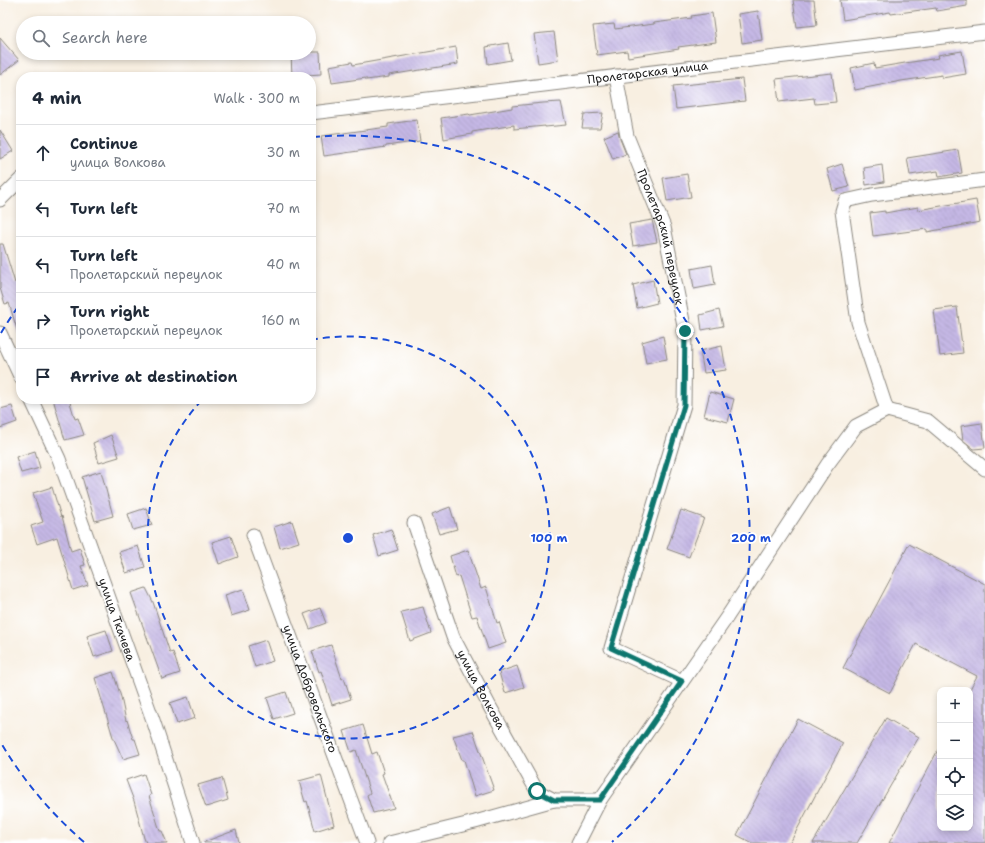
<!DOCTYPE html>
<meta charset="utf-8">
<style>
:root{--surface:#fff;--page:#f6f6f7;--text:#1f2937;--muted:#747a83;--line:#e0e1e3}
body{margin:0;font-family:"Shantell Sans",sans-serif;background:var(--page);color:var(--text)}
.controls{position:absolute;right:12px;bottom:12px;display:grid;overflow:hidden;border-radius:8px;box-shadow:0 2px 6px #0003}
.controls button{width:36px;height:36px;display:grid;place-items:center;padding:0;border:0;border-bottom:1px solid var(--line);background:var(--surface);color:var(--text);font:20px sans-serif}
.stop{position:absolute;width:12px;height:12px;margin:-9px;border:3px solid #0f766e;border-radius:50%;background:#fff}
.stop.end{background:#0f766e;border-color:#fff;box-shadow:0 1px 4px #0008}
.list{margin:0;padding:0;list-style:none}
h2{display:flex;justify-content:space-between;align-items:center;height:52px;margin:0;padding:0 16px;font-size:17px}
h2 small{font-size:13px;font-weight:400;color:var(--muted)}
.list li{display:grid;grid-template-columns:26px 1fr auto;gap:12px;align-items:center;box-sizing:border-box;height:56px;padding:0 16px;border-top:1px solid var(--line)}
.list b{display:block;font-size:15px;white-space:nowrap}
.list p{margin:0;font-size:13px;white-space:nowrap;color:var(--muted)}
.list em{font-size:13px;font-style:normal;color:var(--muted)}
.icon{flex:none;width:22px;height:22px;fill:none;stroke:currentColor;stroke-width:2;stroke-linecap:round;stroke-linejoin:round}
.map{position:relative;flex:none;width:985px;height:843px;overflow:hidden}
.search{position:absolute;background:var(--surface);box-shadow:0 2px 6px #0003;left:16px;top:16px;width:300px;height:44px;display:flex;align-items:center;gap:10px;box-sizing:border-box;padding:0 14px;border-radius:22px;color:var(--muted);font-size:15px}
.panel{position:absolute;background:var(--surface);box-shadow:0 2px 6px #0003;left:16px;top:72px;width:300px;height:332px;border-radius:16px}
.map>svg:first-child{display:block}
.building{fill:url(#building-back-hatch)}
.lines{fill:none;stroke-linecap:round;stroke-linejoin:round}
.minor-casing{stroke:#8a867e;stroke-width:15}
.minor{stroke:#fff;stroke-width:13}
.route{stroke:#0f766e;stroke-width:5}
.ring{fill:none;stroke:#1d4ed8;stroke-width:2;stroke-dasharray:7 5}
.labels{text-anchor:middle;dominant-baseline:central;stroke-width:3.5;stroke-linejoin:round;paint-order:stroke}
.street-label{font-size:12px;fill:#1c1c1c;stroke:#fff}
.centre{fill:#1d4ed8;stroke:#fff;stroke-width:2}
.ring-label{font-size:12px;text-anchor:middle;font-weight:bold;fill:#1d4ed8;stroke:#fff;stroke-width:3.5;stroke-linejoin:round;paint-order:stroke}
</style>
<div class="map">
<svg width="985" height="843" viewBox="0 0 985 843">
<defs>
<pattern id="building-back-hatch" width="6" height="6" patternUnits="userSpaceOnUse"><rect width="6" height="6" fill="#c5b8e5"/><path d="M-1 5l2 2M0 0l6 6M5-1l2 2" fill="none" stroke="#a99ec4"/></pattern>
</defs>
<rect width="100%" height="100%" fill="#fff"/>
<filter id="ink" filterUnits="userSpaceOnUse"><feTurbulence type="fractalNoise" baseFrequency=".025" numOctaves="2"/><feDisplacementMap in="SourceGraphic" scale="8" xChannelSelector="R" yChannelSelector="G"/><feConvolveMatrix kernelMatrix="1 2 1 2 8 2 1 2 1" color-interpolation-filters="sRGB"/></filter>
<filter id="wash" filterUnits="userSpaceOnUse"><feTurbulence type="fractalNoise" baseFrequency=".012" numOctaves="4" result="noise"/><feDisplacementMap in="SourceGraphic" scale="16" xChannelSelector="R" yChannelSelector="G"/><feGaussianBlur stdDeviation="0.9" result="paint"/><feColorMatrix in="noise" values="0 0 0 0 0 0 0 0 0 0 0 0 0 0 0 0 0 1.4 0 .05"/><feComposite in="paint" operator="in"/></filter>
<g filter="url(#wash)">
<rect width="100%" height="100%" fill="#f8efe1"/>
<g id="blocks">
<path class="building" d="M793 0H814L817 25 797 27Z
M840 0H967V6L937 11 936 8 891 14 890 12 843 20Z
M758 11 762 40 742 43 738 14Z
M712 13 716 42 678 47 679 49 628 57 627 51 597 55 593 26 614 24 615 29 654 24V23L692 18 691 16Z
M554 32 558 60 538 63 534 34Z
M0 38 19 60 0 75Z
M508 43 511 60 488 64 486 47Z
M456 47 458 64 389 75V77L366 80V78L332 83 329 66 352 62 353 65Z
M962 51 966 74 942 78V75L901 81 855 90 851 68 874 63 875 68 905 63 939 58 938 55Z
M309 52H320L321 74 292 76 291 53Z
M832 73 836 102 815 104 814 98 779 102 776 79Z
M742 79 745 101 676 109 673 86Z
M561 102 566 125 545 127V126L514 129V125L472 132V134L444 139 441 118 469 114 470 115 512 108V106L543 103Z
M603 113 600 128H582L584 114Z
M417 120 420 141 386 146V147L324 156 321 136 388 127V124Z
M0 130 13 151 0 159Z
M618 131 620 139 626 154 613 159 604 137Z
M958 150 962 173 939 177 938 171 910 175 907 158Z
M842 164 849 187 833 191 827 169Z
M882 165 884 182 866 185 864 168Z
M687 174 691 197 667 201 663 178Z
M976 200 980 222 927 232V229L873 236 870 213 885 211V213L918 207V210Z
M652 220 657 242 633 246 629 224Z
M0 244H3L15 283 18 282 21 292V333H18L9 303 5 304 0 288Z
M712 265 715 285 694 289 691 269Z
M653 280 657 303 637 308 633 285Z
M957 307 963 353 940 356 934 310Z
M719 310 723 326 702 330 700 315Z
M663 336 667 359 646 363 642 342Z
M722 346 726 370 704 373 700 351Z
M710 392 734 399 728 422 704 416Z
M53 399H69L75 419 78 418 84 435 65 440Z
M12 406 17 422 0 428V409Z
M982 423 985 448 974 449 963 440 961 426Z
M111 435 119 457 99 463 93 443Z
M35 451 40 468 21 473 16 457Z
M101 471 113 516 95 521 82 477Z
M52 487 61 517 62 516 71 551 80 548 85 565 81 566 88 585 73 590 57 537 37 544 31 526 43 522 33 493Z
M450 507 457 529 439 534 432 514Z
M146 508 152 525 133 530 128 514Z
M681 510 704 518 689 557 667 549Z
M292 521 299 542 280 548 274 527Z
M391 529 398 550 379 556 373 535Z
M231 536 238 557 219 564 212 542Z
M909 544 985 584V843H889L940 746V828H970V689L977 676 916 644 890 693 843 668Z
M138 546 145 567 126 573 119 552Z
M468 550 481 589 486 587 497 623 499 622 506 643 488 649 477 616 472 617 459 576 456 577 450 556Z
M146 588 153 602 170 653 173 652 180 673 162 679 131 593Z
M243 589 250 610 231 616 225 595Z
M423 607 431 633 410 641 401 612Z
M320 608 326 623 310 629 304 614Z
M106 630 113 651 94 657 87 636Z
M266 640 273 661 255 667 248 646Z
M331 645 342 679 344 678 351 699 332 705 321 671 319 672 312 651Z
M517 666 524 687 505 693 499 672Z
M113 672 121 697 126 721 127 720 133 739H135L140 754 123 759 113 737 95 678Z
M286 692 293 713 274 719 267 698Z
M188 697 195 718 177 724 170 703Z
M886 718 919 737 857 843H813Z
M798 719 843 743 790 843H752L737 835Z
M363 725 372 754 377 752 384 773 382 774 394 808 373 813 367 795 370 793 356 750 351 752 344 731Z
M473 731 494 790 475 796 464 760H462L453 736Z
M144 774 151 795 149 796 160 831H162L167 843H146L144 838 134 801 126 780Z
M321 775 334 825 315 831 307 801 305 802 299 781Z
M222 778 228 800 206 807 198 785Z
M236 830 239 843H204V842Z"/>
</g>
</g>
<g filter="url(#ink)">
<use href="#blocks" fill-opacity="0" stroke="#8a867e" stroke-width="1"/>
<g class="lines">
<defs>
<g id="minor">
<path id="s1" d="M616 76 627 136 664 227 685 331 684 405 611 648 682 681"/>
<path id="s2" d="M311 113 985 32"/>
<path d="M0 200 21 179"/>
<path d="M0 333 21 378"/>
<path id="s3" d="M31 399 59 459 154 723 193 843"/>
<path d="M887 410 858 322 842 211 845 201 872 195 985 180"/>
<path id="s4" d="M414 523 453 637 490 707 537 791 554 800H600"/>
<path id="s5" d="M253 535 367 843"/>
<path d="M389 843 475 822 554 800"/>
<path d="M578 843 600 800 727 617 827 465 856 426 887 410 928 421 985 469"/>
</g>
</defs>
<use href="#minor" class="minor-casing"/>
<use href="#minor" class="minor"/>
</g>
</g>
<g class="lines" filter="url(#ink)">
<path class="route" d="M537 791 554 800H600L682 681 611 648 684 405 685 331"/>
</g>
<g class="ring">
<path d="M311 340A201 201 0 1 1 202 400"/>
<path d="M84 842A403 403 0 0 1 1 743M1 333A403 403 0 0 1 20 304M313 137A403 403 0 0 1 612 842"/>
</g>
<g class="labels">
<g class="street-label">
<text stroke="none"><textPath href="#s2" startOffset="339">Пролетарская улица</textPath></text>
<text stroke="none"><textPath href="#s1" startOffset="168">Пролетарский переулок</textPath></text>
<text stroke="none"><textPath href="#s3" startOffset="237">улица Ткачева</textPath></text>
<text stroke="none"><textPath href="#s5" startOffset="164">улица Добровольского</textPath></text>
<text stroke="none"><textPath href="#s4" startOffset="180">улица Волкова</textPath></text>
</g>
</g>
<circle cx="348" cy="538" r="6" class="centre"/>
<g class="ring-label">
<text x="549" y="542">100 m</text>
<text x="751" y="542">200 m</text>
</g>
</svg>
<div class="controls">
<button>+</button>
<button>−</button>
<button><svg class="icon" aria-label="locate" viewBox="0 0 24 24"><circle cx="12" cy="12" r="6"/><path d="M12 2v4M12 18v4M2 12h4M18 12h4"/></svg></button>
<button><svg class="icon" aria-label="layers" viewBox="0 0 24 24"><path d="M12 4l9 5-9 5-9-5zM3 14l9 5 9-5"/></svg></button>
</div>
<div class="stop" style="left:537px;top:791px"></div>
<div class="stop end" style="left:685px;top:331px"></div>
<div class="search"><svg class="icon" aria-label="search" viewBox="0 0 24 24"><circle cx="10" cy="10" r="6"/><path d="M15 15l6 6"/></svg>Search here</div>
<section class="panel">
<h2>4 min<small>Walk · 300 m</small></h2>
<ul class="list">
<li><svg class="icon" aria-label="ahead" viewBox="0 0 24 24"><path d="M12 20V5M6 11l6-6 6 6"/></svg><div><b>Continue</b><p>улица Волкова</p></div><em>30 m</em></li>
<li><svg class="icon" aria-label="left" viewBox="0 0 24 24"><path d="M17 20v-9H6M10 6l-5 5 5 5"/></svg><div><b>Turn left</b></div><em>70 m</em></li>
<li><svg class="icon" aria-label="left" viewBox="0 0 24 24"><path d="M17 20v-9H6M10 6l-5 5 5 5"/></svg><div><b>Turn left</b><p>Пролетарский переулок</p></div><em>40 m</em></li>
<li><svg class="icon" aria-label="right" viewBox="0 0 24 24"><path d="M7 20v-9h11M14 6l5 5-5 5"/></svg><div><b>Turn right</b><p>Пролетарский переулок</p></div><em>160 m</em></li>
<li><svg class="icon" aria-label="arrive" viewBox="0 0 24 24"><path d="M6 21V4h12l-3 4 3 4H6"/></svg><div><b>Arrive at destination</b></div></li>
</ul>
</section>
</div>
